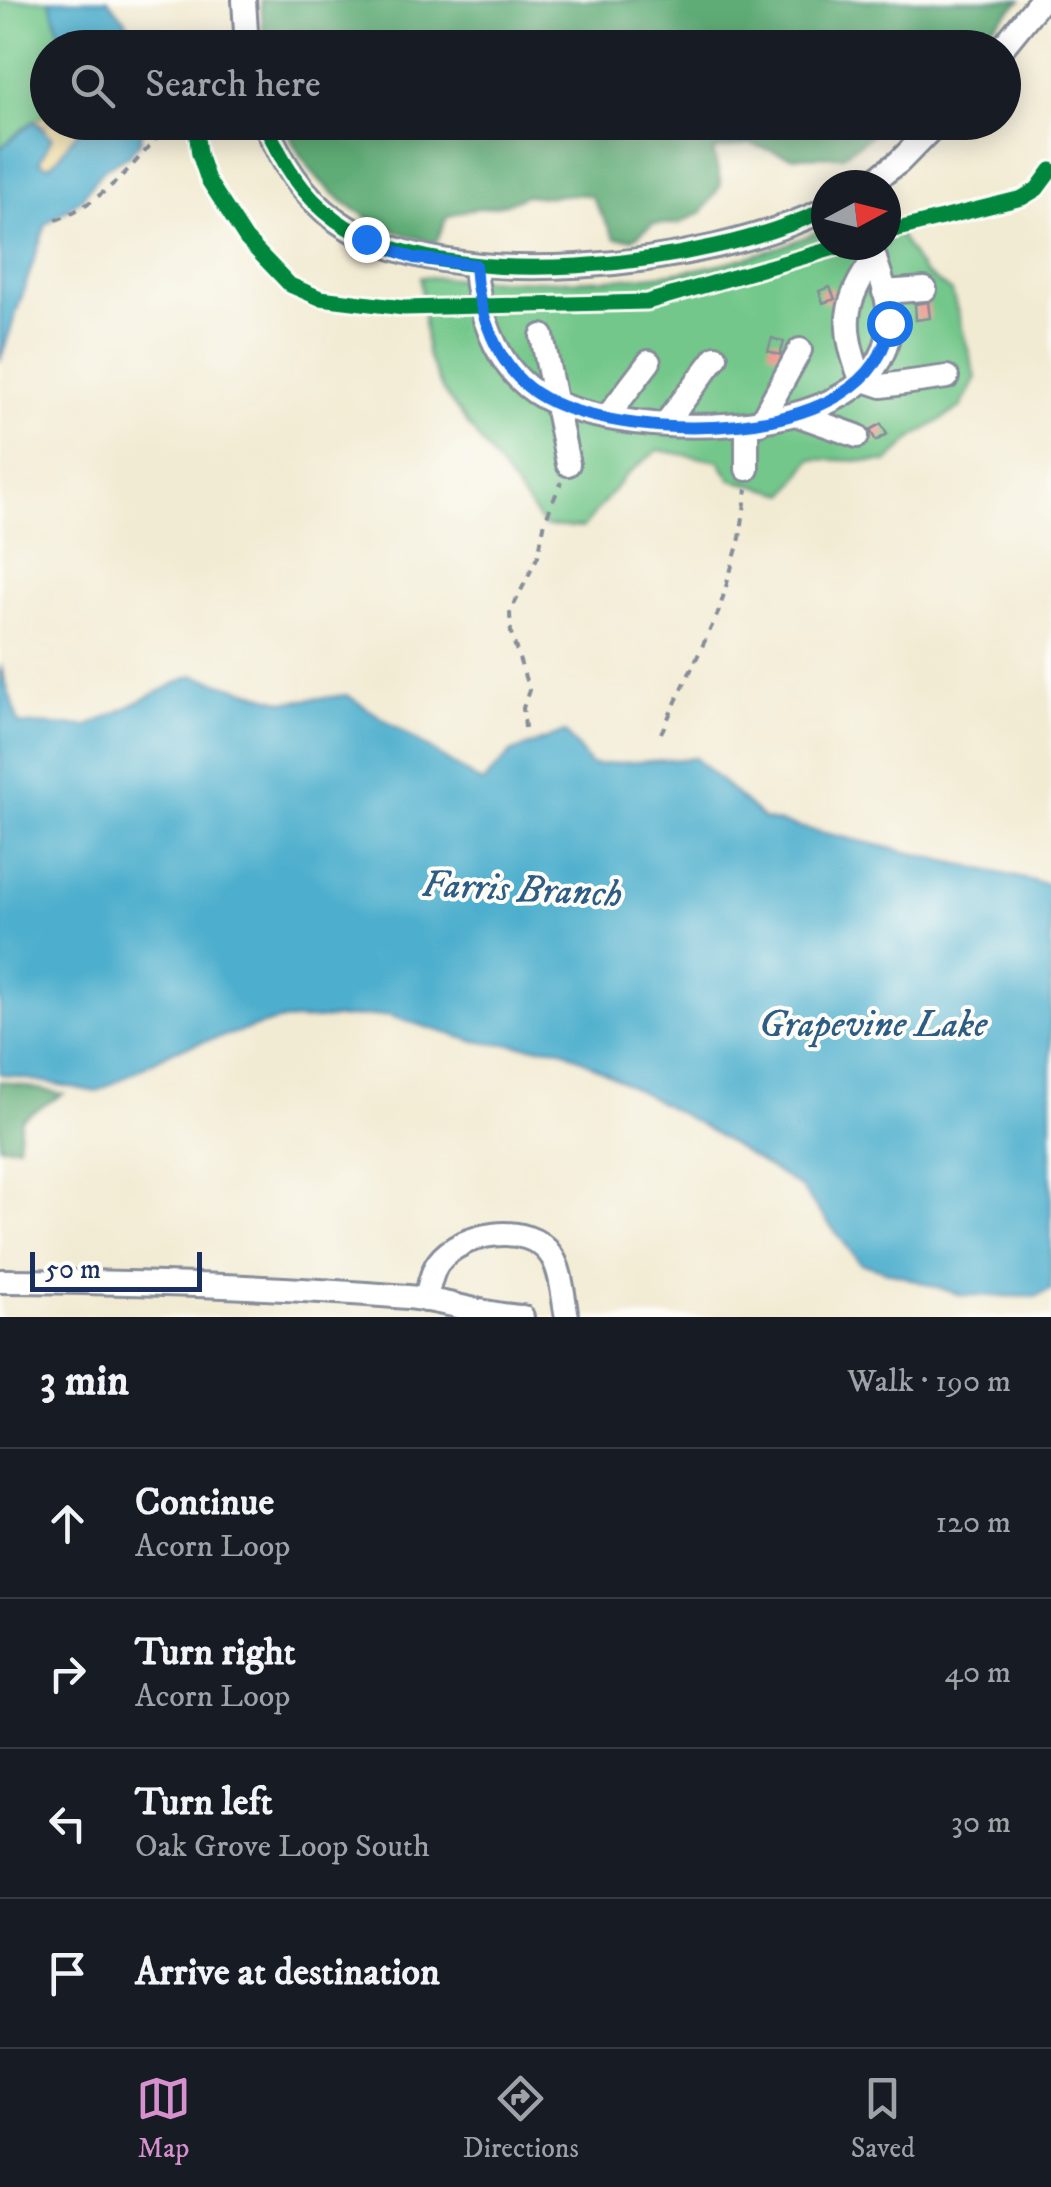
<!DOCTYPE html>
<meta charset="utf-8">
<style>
:root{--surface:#171b24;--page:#242831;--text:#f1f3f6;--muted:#9ea1a6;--line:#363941;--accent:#d690ce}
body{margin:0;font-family:"IM FELL DW Pica",serif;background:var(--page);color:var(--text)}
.compass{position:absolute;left:811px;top:170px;width:90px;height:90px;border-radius:50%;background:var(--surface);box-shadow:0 5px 25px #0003;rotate:83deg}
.scale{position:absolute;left:30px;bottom:25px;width:172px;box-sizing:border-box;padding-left:10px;border:5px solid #1b2f5e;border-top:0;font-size:28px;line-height:35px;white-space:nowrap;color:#1b2f5e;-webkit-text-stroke:8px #fdfcf7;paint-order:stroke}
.stop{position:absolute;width:30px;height:30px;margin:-22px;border:8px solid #1a73e8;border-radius:50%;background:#fff}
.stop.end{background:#1a73e8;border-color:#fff;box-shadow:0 2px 10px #0008}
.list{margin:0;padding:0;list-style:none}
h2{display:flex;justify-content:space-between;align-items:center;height:130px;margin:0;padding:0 40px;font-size:42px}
h2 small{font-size:32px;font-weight:400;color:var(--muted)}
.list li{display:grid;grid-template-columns:65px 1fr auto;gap:30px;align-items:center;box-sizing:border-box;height:150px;padding:0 40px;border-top:2px solid var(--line)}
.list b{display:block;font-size:38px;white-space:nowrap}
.list p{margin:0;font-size:32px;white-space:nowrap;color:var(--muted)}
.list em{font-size:32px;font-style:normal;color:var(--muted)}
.icon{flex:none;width:55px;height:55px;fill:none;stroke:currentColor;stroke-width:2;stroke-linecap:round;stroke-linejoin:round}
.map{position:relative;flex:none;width:1051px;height:1317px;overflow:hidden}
.search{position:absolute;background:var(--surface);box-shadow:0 5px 25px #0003;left:30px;right:30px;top:30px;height:110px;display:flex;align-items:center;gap:25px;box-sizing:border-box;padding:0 35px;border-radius:55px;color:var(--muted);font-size:38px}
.sheet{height:730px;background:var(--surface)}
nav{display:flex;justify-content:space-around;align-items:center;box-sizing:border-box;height:140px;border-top:2px solid var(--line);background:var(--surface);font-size:28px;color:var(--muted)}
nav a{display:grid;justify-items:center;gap:5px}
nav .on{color:var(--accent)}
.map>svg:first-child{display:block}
.green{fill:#73c78a;stroke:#477b74;stroke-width:2.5}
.forest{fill:#5eac76;stroke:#3c6e6a;stroke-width:2.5}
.sand{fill:#eeda9e;stroke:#84847e;stroke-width:2.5}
.water{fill:#4eafcd;stroke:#346f96;stroke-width:2.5}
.building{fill:#f09690}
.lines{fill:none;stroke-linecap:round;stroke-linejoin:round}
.minor-casing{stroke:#868d98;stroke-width:28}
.path{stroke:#868d98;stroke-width:4;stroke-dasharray:8 8;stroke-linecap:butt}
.minor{stroke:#fff;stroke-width:22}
.cycleway-casing{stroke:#fdfcf7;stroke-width:21}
.cycleway{stroke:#00873e;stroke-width:15}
.route{stroke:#1a73e8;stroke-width:12}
.labels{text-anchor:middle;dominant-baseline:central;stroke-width:8;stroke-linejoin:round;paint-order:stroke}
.water-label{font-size:38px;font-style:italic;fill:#2d5c85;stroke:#fdfcf7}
</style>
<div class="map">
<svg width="1051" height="1317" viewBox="0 0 1051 1317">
<rect width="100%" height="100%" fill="#fdfcf7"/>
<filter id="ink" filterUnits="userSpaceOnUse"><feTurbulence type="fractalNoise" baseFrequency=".01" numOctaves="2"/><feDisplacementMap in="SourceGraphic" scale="20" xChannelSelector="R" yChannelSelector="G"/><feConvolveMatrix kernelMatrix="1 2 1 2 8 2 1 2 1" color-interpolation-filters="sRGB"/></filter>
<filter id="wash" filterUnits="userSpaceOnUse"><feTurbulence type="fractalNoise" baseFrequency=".0048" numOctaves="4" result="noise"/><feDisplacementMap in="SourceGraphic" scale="40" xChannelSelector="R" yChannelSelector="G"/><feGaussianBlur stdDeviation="2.25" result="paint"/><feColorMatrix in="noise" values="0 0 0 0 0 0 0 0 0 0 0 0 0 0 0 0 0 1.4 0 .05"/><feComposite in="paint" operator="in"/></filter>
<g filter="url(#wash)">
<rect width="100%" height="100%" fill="#f2ebd3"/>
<path class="green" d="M0 0H50L64 47 48 48 47 114 24 127 0 149Z
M886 214 923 272 952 292 976 378 961 407 914 437 887 462 811 459 787 494 731 480 719 461 658 450 626 475 583 528 544 526 443 391 427 354 420 277C560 283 695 290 826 228V245H886Z"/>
<path class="forest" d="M261 0H1021L969 48 264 47Z
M284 123V122L888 123 842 156 792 157 750 144 713 150 721 185 702 212 678 224H653L633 239 615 238 591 196C566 191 549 200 525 195 493 214 478 202 447 217L436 243C369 228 310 190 284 123Z
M0 1081 63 1094 21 1119 18 1146H0Z"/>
<path class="sand" d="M47 114 48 122 78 123 79 132C65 142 64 156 49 166L39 163 46 147 45 127 34 121Z"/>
<path class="water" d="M50 0H108L127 22 133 47H64Z
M34 121 52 138 39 162 49 166C64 156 65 143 78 132V123H144L140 142 130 154 104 169 81 199 46 224 0 361V149Z
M0 665 19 724 88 726 193 675 285 702 347 695 482 783 512 752 565 732 591 765 695 758 764 819 1051 885V1290L1035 1297 961 1295 860 1263 800 1187 699 1124 562 1049 473 1041 387 1015 277 1021 175 1050 97 1092 0 1074Z"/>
<g id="blocks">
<path class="building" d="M830 287 835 299 823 303 819 291Z
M928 302 930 318 916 320 915 304Z
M772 338 784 342 780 355 768 351Z
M881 424 887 434 876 441 870 430Z"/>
</g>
</g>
<g filter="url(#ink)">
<use href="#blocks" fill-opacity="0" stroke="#868d98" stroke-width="2.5"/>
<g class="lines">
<defs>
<path id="minor" d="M244 0 247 48
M1002 48 1041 0
M264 122C282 161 301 195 336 220 445 300 710 266 826 209
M868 185 899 162 938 122
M875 258C842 301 841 329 861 379L882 386 947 377
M475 265C477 310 496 366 535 392 607 440 861 448 887 341 895 310 880 274 870 245
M884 292 925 289
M542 336 568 464
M798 415 857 436
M607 417 649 362
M666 423 716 357
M760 423 800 350
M747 469V424
M0 1281C137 1282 272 1286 408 1297 447 1301 483 1315 522 1317
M425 1300C429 1289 431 1272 438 1263 461 1232 528 1221 551 1255 562 1270 563 1299 567 1317"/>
</defs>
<use href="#minor" class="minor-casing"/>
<path class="path" d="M56 220C109 198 134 163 171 122
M525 728 523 708 529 690 511 633 510 613 538 556 545 521 561 482
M661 733 719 611 740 538 747 489"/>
<use href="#minor" class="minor"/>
<defs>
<path id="cycleway" d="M195 122 199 154 208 180 246 239 290 285 320 298 404 308 647 302 845 245
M264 122C282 161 301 195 336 220 445 300 710 266 826 209
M886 232 1022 198 1037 189 1051 170"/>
</defs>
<use href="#cycleway" class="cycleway-casing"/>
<use href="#cycleway" class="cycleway"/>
</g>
</g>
<g class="lines" filter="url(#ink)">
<path class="route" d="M366 239 414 258 475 265C477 310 497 367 536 393 615 445 877 450 889 323"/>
</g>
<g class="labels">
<g class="water-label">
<text transform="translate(522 890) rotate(3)">Farris Branch</text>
<text x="873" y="1025">Grapevine Lake</text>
</g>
</g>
</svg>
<svg class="compass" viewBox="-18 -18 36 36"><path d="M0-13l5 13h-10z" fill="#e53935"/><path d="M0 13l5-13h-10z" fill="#9ea1a6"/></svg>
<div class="scale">50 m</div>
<div class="stop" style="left:889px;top:323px"></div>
<div class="stop end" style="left:366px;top:239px"></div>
<div class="search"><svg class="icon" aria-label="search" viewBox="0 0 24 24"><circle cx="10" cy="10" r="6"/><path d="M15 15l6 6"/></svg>Search here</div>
</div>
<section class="sheet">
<h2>3 min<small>Walk · 190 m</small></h2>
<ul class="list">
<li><svg class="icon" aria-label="ahead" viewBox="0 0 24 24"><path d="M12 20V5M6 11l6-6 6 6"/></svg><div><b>Continue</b><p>Acorn Loop</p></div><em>120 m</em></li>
<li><svg class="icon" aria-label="right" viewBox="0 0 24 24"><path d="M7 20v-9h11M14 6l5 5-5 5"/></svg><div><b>Turn right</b><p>Acorn Loop</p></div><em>40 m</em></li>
<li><svg class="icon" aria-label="left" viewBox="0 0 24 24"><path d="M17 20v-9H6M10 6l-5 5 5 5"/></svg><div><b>Turn left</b><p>Oak Grove Loop South</p></div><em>30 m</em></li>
<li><svg class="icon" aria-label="arrive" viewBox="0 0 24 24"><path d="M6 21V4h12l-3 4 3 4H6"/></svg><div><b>Arrive at destination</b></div></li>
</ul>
</section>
<nav>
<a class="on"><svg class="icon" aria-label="map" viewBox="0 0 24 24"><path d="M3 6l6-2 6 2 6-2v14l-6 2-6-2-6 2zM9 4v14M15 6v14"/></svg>Map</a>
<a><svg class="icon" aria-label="directions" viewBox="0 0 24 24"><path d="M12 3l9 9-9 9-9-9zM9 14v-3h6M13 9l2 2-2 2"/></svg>Directions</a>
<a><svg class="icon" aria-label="saved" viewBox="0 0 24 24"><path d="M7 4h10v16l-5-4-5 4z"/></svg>Saved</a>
</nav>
